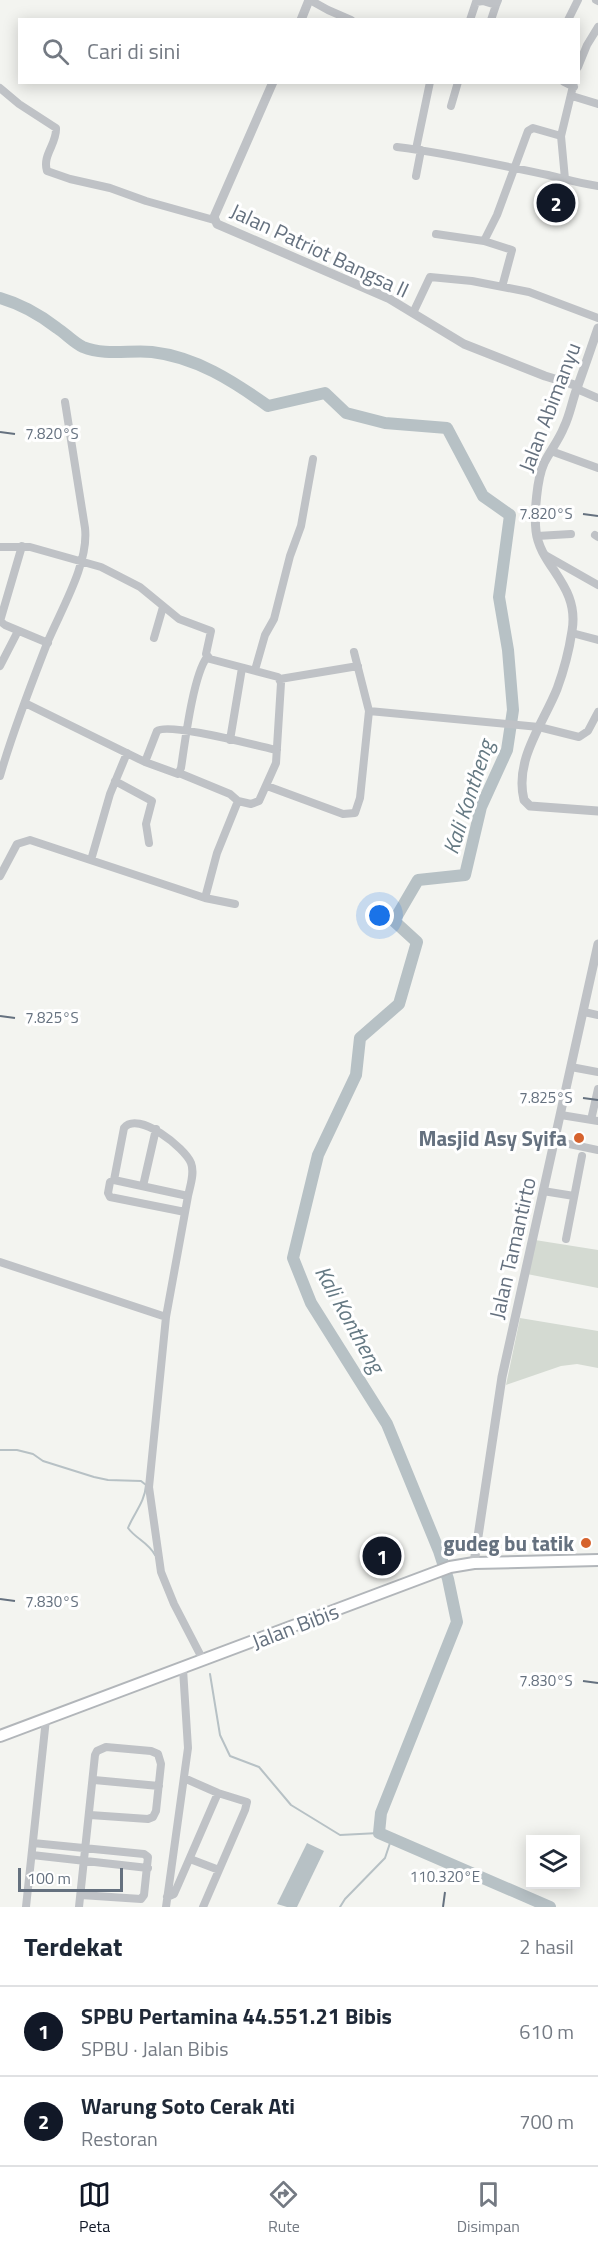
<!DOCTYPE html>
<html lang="id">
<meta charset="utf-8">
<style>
:root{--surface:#fff;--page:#f2f2f3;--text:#1f2937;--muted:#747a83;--line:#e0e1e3;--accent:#111827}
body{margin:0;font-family:"Titillium Web",sans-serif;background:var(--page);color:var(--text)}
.controls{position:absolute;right:18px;bottom:18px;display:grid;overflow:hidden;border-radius:0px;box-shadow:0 3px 15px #0003}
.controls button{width:54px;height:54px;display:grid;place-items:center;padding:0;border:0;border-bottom:2px solid var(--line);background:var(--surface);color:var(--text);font:30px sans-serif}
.scale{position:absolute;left:18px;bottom:15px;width:105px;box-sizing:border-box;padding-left:6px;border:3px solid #65717f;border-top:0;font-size:16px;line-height:21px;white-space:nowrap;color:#65717f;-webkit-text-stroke:4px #fff;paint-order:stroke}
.you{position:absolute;left:380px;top:916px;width:21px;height:21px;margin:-15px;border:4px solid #fff;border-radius:50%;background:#1a73e8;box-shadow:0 0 0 9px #1a73e833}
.badge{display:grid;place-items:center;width:39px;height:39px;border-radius:50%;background:var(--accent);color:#fff;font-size:20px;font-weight:700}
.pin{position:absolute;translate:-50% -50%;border:3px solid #fff;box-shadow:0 2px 6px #0006}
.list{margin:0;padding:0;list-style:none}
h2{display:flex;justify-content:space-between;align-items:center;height:78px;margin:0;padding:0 24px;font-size:26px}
h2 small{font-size:20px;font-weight:400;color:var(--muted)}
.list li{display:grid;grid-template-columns:39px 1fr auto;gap:18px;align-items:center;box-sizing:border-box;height:90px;padding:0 24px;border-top:2px solid var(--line)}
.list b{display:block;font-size:22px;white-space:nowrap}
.list p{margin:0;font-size:20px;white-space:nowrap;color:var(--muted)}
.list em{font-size:20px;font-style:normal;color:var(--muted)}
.icon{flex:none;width:33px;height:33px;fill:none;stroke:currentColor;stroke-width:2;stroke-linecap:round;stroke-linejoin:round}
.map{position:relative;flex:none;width:598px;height:1907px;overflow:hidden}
.search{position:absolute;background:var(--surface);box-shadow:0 3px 15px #0003;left:18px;right:18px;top:18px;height:66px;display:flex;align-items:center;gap:15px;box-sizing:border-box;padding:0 21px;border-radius:0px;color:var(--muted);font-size:22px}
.sheet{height:258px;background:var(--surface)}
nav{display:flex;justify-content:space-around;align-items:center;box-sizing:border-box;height:84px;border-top:2px solid var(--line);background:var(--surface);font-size:16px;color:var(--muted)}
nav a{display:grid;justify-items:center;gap:3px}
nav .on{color:var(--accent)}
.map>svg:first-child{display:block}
.green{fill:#d4dad2}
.water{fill:#b7c1c5}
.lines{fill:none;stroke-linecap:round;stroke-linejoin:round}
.stream{stroke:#b7c1c5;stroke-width:2}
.river{stroke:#b7c1c5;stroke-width:12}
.secondary-casing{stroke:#b2b6ba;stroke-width:14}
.minor{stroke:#bfc2c6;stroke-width:8}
.tertiary{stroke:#bfc2c6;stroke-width:9}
.secondary{stroke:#fff;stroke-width:10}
.ticks{fill:none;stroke:#65717f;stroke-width:2}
.poi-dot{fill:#d6632e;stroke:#fff;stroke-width:2}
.labels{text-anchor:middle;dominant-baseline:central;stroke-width:6;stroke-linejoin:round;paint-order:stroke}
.street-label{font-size:21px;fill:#65717f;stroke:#fff}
.poi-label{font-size:21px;font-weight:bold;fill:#65717f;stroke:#fff;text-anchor:end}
.water-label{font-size:22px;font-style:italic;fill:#657983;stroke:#fff}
.ticks-label{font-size:15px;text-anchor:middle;fill:#65717f;stroke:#fff;stroke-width:6;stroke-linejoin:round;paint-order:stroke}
</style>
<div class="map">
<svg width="598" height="1907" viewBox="0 0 598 1907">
<rect width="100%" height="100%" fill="#f3f4f0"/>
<path class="green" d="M535 1240 598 1250V1288L527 1274Z
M520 1318 598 1331V1368L577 1364 561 1366 506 1385Z"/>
<path class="water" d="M307 1843 324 1851 297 1907H287L277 1904Z"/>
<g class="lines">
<path class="stream" d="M0 1450H17L33 1454 43 1461 94 1477 108 1480 141 1481 146 1485C145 1502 134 1513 128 1528 136 1539 148 1542 155 1555
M210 1674 220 1735 230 1756 259 1767 291 1805 340 1835 379 1833
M340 1907 345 1899 385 1858 392 1837"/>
<path class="river" d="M0 298C21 304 39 314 57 328 65 333 74 343 83 347 105 356 129 350 152 352 196 357 233 381 268 406L325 393 346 413 385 423 447 428 483 496 510 515 499 597 508 650 513 710 507 750 481 807 465 875 418 880 394 921 417 942 399 1004 360 1038 356 1075 318 1155 293 1258 311 1303 387 1424 439 1551 448 1579 457 1622 381 1813 379 1833 550 1907"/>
<defs>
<path id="secondary" d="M0 1736 450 1567 474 1563 598 1560"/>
</defs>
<use href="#secondary" class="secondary-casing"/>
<path class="minor" d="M310 0 328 10 351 20
M596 0 598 1
M470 20 476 2 483 1 496 5 498 0
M491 20 496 5
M568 20 578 0
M578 67 587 45 598 27
M564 82 574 87
M0 88 19 104 56 128C57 144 42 155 47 171L70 179 110 188 146 201 214 220
M572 96 598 104
M451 106 458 82
M397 147C448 153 498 165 548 175 565 179 581 184 598 186
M416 149 430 82
M416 176 421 150
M565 179 561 136 574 82
M436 234 484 241 512 250 502 287
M484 241 497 215 528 131 533 128 561 136
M413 313 430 277 472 281 529 292 598 318
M577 389 598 398
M551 451 598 468
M595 535 598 537
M537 536 571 534
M22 546 0 621 5 625 48 643
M0 547H30L101 567 140 587 179 619 211 631 206 654 210 659 278 677 281 683 276 763 259 801 251 804 238 801
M545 555 598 585
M572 633 598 640
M154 638 163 607
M0 666 18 631
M255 670 265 635 274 619 290 556 301 526 313 459
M280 679 358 666
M25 703 145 762 178 774 181 768C185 742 193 676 207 657
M369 711 539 727 579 737 588 731 598 712
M230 740 242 668
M145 762 157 731C168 722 258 746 277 750
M179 773 230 794 238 801 217 853 205 898
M0 776C13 730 31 685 48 641 62 608 89 563 85 528L65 402
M115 781 152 801 146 824 149 843
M267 786 343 814 355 813 360 798 369 711 354 652
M91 860 110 794 127 753
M0 876 17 844 30 840 205 898 235 904
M584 1012 598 1015
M571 1067 598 1072
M561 1115 598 1121
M591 1120 598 1089
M555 1141 598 1150
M114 1180 124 1128C138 1110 185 1148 191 1163 195 1173 190 1186 188 1196
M143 1186 156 1129
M543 1191 574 1196
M185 1212 110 1197 108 1193 110 1182 114 1180 188 1196 166 1317 149 1487 161 1572 174 1604 203 1660
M566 1239 582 1156
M0 1262 166 1317
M184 1778 218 1793 247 1802 245 1810 203 1907
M94 1780 159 1786
M33 1843 144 1854 148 1857 144 1895 141 1899 81 1895
M32 1855 148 1868
M190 1859 219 1870
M167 1897 174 1894 178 1885 218 1793
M26 1907 46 1719
M79 1907 95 1755 97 1751 106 1747 151 1751 158 1754 161 1764 156 1811 153 1817 148 1819 90 1815
M166 1907 188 1748 183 1669"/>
<path class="tertiary" d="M301 20 309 0
M273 82 214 217 217 224 388 298 464 344 545 376 578 386
M598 328C591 348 584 369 577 388 572 401 570 415 564 427 559 440 550 451 544 463 537 478 534 514 536 531 540 567 580 585 572 631 569 651 564 670 557 689 543 724 514 760 524 800L530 806 598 811
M474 1563 502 1377 598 944"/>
<use href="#secondary" class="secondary"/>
</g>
<path class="ticks" d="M0 432 15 434M583 514 598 516M0 1016 15 1018M583 1098 598 1100M0 1599 15 1601M583 1681 598 1683M443 1907 445 1892"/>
<g class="poi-dot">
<circle cx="579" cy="1138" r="6"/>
<circle cx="586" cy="1543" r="6"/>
</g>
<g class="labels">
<g class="street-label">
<text transform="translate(320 250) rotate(25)">Jalan Patriot Bangsa II</text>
<text transform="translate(549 407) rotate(-69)">Jalan Abimanyu</text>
<text transform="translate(512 1248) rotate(-77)">Jalan Tamantirto</text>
<text transform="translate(295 1626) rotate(-21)">Jalan Bibis</text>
</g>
<g class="poi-label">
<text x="567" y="1138">Masjid Asy Syifa</text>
<text x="574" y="1543">gudeg bu tatik</text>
</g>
<g class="water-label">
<text transform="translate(468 797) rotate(-72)">Kali Kontheng</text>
<text transform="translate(350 1319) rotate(61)">Kali Kontheng</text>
</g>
</g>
<g class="ticks-label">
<text x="52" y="439">7.820°S</text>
<text x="546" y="519">7.820°S</text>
<text x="52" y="1023">7.825°S</text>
<text x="546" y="1103">7.825°S</text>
<text x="52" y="1607">7.830°S</text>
<text x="546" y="1686">7.830°S</text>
<text x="445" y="1882">110.320°E</text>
</g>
</svg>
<div class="controls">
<button><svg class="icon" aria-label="layers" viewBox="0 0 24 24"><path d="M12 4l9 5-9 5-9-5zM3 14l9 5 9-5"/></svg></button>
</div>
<div class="scale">100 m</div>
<div class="you"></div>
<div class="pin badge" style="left:382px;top:1556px">1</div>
<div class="pin badge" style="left:556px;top:203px">2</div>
<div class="search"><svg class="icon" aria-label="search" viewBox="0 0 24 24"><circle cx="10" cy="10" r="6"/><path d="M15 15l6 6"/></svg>Cari di sini</div>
</div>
<section class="sheet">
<h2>Terdekat<small>2 hasil</small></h2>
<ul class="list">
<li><span class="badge">1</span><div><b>SPBU Pertamina 44.551.21 Bibis</b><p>SPBU · Jalan Bibis</p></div><em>610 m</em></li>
<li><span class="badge">2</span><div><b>Warung Soto Cerak Ati</b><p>Restoran</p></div><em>700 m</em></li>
</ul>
</section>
<nav>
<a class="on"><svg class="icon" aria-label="map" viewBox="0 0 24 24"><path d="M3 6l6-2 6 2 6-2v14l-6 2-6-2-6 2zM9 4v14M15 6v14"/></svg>Peta</a>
<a><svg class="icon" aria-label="directions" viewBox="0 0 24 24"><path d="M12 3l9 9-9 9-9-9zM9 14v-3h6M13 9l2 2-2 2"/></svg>Rute</a>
<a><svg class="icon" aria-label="saved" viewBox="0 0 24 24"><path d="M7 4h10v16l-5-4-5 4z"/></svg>Disimpan</a>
</nav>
